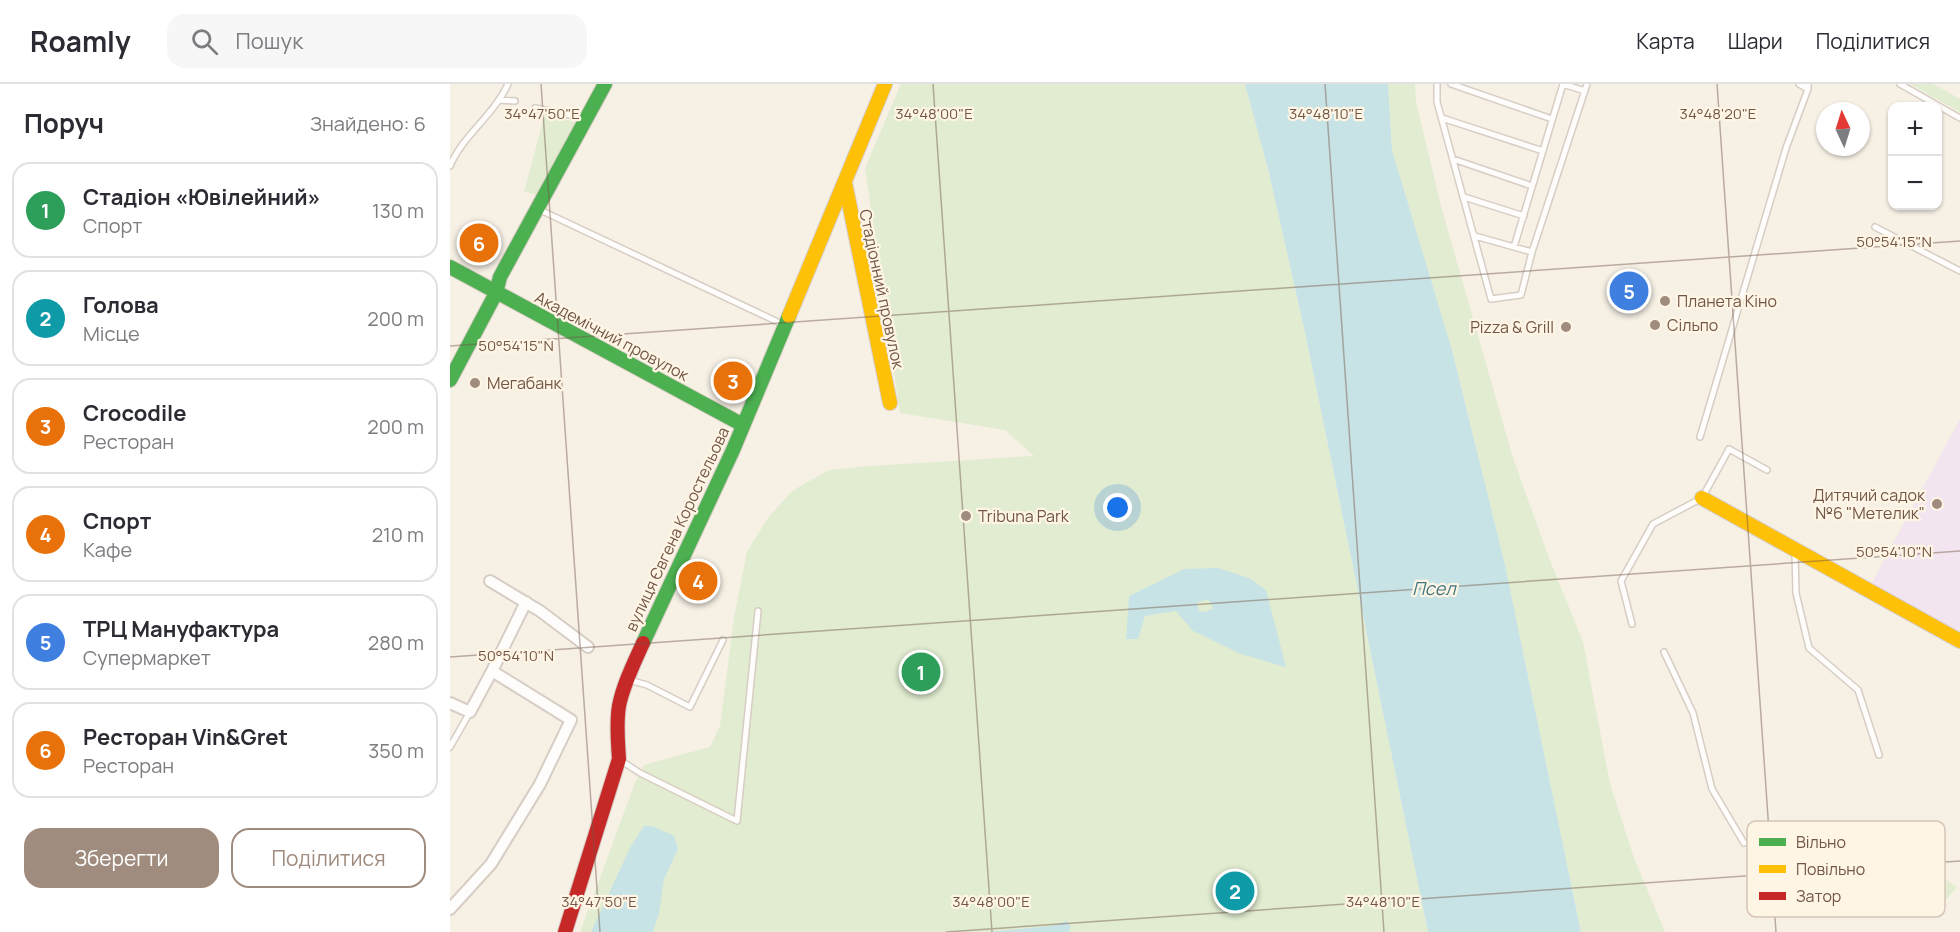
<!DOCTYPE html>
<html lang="uk">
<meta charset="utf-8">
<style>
:root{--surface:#fff;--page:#f7f7f7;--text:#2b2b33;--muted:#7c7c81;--line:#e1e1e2;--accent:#a08c7e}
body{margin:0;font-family:Manrope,sans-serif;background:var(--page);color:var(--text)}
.controls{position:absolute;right:18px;top:18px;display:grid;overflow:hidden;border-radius:12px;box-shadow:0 2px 4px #0004}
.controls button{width:54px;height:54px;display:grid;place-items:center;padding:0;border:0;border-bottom:2px solid var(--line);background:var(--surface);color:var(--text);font:30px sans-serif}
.compass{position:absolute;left:1366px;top:18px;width:54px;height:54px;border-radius:50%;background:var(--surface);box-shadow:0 2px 4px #0004;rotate:356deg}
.you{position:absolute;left:668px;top:424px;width:21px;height:21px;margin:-15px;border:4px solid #fff;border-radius:50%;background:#1a73e8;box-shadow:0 0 0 9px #1a73e833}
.badge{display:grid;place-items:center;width:39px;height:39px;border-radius:50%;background:var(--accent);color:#fff;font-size:20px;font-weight:700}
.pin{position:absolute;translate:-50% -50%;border:3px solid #fff;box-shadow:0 2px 6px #0006}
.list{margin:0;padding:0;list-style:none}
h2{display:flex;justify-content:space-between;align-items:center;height:78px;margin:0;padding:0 24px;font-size:26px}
h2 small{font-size:20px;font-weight:400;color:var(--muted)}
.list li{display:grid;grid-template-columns:39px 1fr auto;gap:18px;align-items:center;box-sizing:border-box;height:96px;margin:0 12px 12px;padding:0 12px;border:2px solid var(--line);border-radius:18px}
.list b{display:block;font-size:22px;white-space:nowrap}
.list p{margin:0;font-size:20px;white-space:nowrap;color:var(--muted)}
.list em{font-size:20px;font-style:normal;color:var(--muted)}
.actions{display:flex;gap:12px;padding:18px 24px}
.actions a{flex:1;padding:14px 0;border:2px solid var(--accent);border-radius:18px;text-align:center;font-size:21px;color:var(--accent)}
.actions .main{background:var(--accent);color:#fff}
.icon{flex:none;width:33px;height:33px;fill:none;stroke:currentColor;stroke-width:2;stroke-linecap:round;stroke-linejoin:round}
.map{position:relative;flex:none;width:1510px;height:848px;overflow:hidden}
header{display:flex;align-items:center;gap:36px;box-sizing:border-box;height:84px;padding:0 30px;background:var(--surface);border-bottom:2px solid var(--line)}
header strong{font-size:28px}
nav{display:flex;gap:33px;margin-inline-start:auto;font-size:21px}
.search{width:420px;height:54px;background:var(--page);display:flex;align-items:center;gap:15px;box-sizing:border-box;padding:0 21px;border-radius:18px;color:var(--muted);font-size:22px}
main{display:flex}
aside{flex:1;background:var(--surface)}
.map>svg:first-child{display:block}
.education{fill:#f2e5ef}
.green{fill:#e1ecd0}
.water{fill:#c8e3e5;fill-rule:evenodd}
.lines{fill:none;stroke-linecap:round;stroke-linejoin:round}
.lane-casing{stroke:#d7cdc4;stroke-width:8}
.street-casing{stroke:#d7cdc4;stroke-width:14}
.fast-casing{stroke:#d6cbc2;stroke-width:16}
.slow-casing{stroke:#d6cbc2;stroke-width:16}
.jam-casing{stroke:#d6cbc2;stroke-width:16}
.lane{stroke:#fefdfb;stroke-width:5}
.street{stroke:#fefdfb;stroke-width:10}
.fast{stroke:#4caf50;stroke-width:14}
.slow{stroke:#ffc107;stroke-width:14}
.jam{stroke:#c62828;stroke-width:14}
.ticks{fill:none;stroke:#725647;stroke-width:1.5;stroke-opacity:0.45}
.poi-dot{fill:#a08c7e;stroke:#fff5e5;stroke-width:2}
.labels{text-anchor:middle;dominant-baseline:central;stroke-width:4.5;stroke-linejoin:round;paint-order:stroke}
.street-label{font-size:16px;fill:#725647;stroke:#fff5e5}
.poi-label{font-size:16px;fill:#725647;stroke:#fff5e5;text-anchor:start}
.water-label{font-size:18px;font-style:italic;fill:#3f757f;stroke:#fff5e5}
.key{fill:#fff5e5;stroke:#d5c5b6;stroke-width:1.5}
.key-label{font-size:16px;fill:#725647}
.ticks-label{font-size:15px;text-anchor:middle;fill:#725647;stroke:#fff5e5;stroke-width:4.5;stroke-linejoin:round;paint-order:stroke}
</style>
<header>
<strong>Roamly</strong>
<div class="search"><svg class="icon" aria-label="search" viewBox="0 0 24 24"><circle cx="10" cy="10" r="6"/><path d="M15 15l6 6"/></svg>Пошук</div>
<nav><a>Карта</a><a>Шари</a><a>Поділитися</a></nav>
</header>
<main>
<aside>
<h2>Поруч<small>Знайдено: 6</small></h2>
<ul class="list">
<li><span class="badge" style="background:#2e9e5b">1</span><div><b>Стадіон «Ювілейний»</b><p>Спорт</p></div><em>130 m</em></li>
<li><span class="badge" style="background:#0f9aa8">2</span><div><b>Голова</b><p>Місце</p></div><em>200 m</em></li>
<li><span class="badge" style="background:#e8710a">3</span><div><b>Crocodile</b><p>Ресторан</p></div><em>200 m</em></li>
<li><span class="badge" style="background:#e8710a">4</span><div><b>Спорт</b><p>Кафе</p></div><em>210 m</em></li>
<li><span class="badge" style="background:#3f7fe0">5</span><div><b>ТРЦ Мануфактура</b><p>Супермаркет</p></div><em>280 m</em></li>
<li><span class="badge" style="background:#e8710a">6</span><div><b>Ресторан Vin&amp;Gret</b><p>Ресторан</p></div><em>350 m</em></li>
</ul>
<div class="actions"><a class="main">Зберегти</a><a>Поділитися</a></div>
</aside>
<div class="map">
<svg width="1510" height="848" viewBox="0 0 1510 848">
<rect width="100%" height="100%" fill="#f6f0e5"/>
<path class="education" d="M1510 335V553L1419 504Z"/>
<path class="green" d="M451 0H795L819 89 854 244 978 848H130L185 699 194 681 260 663 270 642 284 534 297 468 318 434 342 407 379 386 420 382 584 372 555 346 450 329 415 84Z
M938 0H965L966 18 992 126 1062 371 1099 474 1133 558 1160 700 1184 774 1215 848H1131L1055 481 1002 266 942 66Z
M1460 0H1483L1510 15V28Z
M95 30 128 39 89 111 74 108Z
M1448 766 1507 803 1489 824 1470 817 1467 801 1438 790 1429 769Z"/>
<path class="water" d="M795 0H938L942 66 1002 266 1055 481 1131 848H978L854 244 819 89Z
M768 484 799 494 816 506 836 583 791 570 743 547 726 527 695 532 688 555H676L679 512 734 485ZM755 516 760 517 763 524 756 528 749 527 747 519Z
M194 742H202L224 752 228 765 214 795 209 829 203 848H141L181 762Z
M616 837 621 842 619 848H539L601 842Z"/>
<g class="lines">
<defs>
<path id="lane" d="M987 0V18L1041 215 1071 211 1082 168 1137 0
M1001 0 1102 35
M1113 0 1135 7
M1349 0 1358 5
M1450 0 1510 34
M49 16 65 17
M85 24 134 34
M992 34 1093 67
M1003 75 1082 102
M0 82C13 51 44 31 58 0
M1014 113 1074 132
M88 125 332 240
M1425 143 1510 187
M1025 152 1082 168
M1064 163 1113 0
M1250 353 1336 64 1358 5V0
M1345 469 1346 509 1359 564 1408 606 1429 671
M1182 540 1171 497 1203 440 1252 414 1279 365 1317 386
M1214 568 1243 629 1262 705 1294 759
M179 596 197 601 240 623 273 556
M0 663 20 628
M170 676 190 689 287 737 308 527"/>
<path id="street" d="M40 497 90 527 138 563
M42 587 76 518
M0 619 20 628 42 587 121 636 90 700 41 780 0 825"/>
<path id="fast" d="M0 183 293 341
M0 296 46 209 50 193 155 0
M193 559 283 366 339 232"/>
<path id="slow" d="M395 99 440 319
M339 232 435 0
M1252 414 1510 557"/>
<path id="jam" d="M115 848 169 675C168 658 166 640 169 622 173 601 184 579 193 559"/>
</defs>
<use href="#lane" class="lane-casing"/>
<use href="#street" class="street-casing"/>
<use href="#fast" class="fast-casing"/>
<use href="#slow" class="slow-casing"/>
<use href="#jam" class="jam-casing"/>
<use href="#lane" class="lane"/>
<use href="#street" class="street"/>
<use href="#fast" class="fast"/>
<use href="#slow" class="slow"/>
<use href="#jam" class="jam"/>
</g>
<path class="ticks" d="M91 0 150 848M483 0 542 848M875 0 934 848M1267 0 1326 848M0 262 1510 157M0 573 1510 467M496 848 1510 777"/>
<g class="poi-dot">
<circle cx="1215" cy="217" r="6"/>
<circle cx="1205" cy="241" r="6"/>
<circle cx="1116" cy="243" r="6"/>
<circle cx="25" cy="299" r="6"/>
<circle cx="1487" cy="420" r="6"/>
<circle cx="516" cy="432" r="6"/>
</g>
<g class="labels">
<g class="street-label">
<text transform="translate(432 205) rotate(78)">Стадіонний провулок</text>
<text transform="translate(162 252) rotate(28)">Академічний провулок</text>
<text transform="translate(227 445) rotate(-65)">вулиця Євгена Коростельова</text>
</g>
<g class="poi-label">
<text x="1227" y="217">Планета Кіно</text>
<text x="1217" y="241">Сільпо</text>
<text x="1104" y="243" text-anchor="end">Pizza &amp; Grill</text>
<text x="37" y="299">Мегабанк</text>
<text x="1475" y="411" text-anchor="end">Дитячий садок<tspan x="1475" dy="18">№6 "Метелик"</tspan></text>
<text x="528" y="432">Tribuna Park</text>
</g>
<g class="water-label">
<text x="984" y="504">Псел</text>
</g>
</g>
<rect x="1297" y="737" width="198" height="96" rx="9" class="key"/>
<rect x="1309" y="754" width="27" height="8" fill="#4caf50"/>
<rect x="1309" y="781" width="27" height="8" fill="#ffc107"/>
<rect x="1309" y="808" width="27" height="8" fill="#c62828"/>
<g class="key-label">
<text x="1346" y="764">Вільно</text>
<text x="1346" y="791">Повільно</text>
<text x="1346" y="818">Затор</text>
</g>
<g class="ticks-label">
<text x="92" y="35">34°47'50"E</text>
<text x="484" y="35">34°48'00"E</text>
<text x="876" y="35">34°48'10"E</text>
<text x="1268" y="35">34°48'20"E</text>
<text x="1444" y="163">50°54'15"N</text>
<text x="66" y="267">50°54'15"N</text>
<text x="1444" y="473">50°54'10"N</text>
<text x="66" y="577">50°54'10"N</text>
<text x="149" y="823">34°47'50"E</text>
<text x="541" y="823">34°48'00"E</text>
<text x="933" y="823">34°48'10"E</text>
</g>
</svg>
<div class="controls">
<button>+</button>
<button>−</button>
</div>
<svg class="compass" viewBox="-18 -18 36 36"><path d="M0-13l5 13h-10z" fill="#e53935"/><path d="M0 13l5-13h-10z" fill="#7c7c81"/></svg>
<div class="you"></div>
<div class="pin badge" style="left:471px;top:588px;background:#2e9e5b">1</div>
<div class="pin badge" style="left:785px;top:807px;background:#0f9aa8">2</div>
<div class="pin badge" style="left:283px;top:297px;background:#e8710a">3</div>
<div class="pin badge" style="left:248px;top:497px;background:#e8710a">4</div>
<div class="pin badge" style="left:1179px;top:207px;background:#3f7fe0">5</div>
<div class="pin badge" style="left:29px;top:159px;background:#e8710a">6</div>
</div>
</main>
